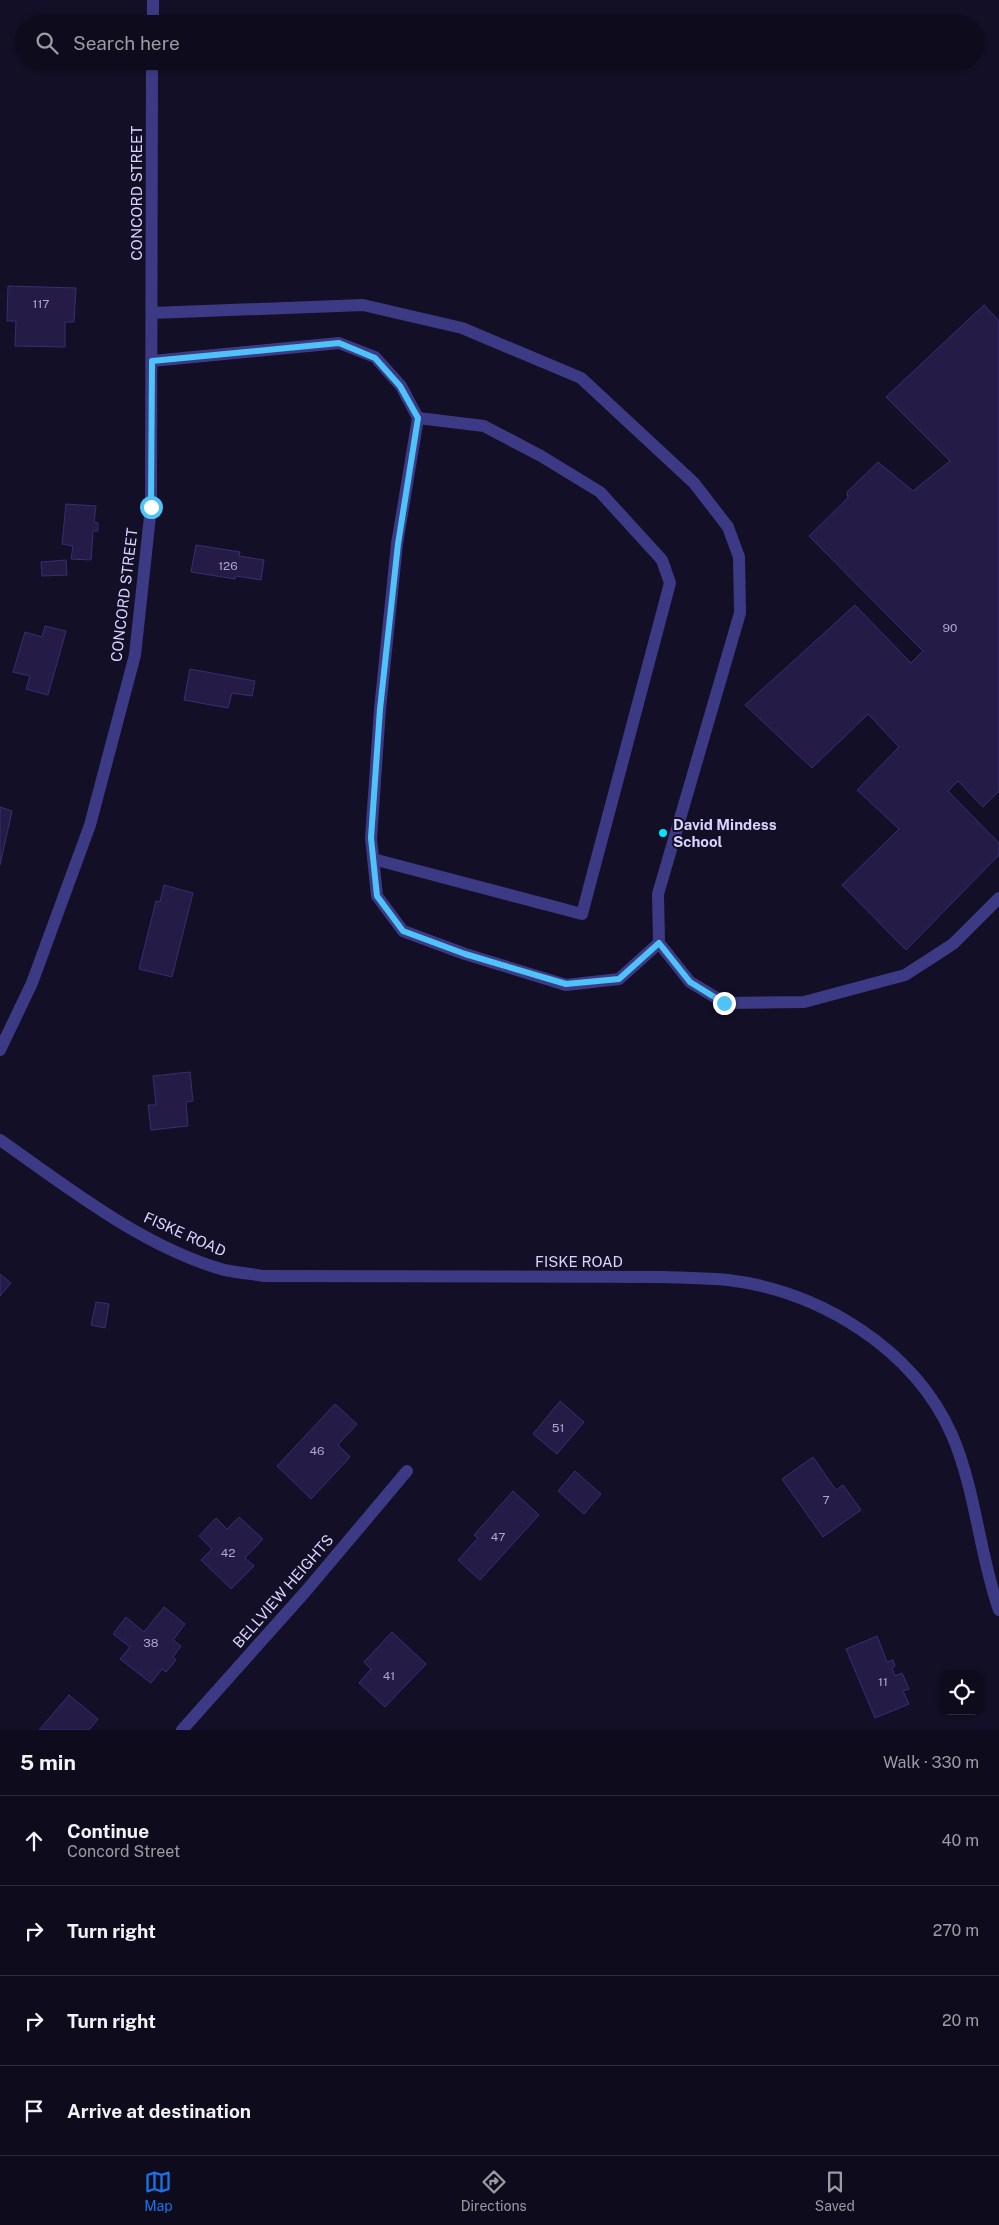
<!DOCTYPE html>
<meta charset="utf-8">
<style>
:root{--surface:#0e0b1c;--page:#171425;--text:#f1f3f6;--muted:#9b9ba3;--line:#2e2b3b;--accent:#1a73e8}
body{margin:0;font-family:"Public Sans",sans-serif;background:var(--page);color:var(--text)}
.controls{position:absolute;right:15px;bottom:15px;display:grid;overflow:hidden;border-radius:10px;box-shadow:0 1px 4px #0004}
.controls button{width:45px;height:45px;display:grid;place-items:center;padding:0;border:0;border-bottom:1px solid var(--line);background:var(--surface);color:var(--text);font:25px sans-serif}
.stop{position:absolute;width:15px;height:15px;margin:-11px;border:4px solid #4fc3f7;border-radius:50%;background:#fff}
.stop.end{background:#4fc3f7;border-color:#fff;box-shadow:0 1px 5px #0008}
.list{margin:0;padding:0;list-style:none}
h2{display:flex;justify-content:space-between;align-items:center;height:65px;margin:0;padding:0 20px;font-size:21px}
h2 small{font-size:16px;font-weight:400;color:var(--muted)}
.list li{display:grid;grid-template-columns:32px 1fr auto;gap:15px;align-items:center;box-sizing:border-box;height:90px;padding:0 20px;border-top:1px solid var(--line)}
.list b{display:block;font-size:19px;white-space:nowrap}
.list p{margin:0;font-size:16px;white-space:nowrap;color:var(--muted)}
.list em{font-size:16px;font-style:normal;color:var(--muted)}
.icon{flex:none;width:28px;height:28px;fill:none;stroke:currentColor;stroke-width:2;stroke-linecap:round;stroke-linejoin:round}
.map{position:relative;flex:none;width:999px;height:1730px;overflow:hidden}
.search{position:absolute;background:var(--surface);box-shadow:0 1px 4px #0004;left:15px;right:15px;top:15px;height:55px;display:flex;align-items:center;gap:12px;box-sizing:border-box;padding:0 18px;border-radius:28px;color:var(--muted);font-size:19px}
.sheet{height:425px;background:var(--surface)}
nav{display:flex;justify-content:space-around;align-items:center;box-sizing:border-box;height:70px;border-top:1px solid var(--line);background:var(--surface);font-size:14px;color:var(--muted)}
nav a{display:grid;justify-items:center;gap:2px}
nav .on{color:var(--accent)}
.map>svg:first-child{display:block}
.building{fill:#241b47;stroke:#3b2d73}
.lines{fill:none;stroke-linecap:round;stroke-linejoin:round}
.minor{stroke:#3d3a85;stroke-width:12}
.route{stroke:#4fc3f7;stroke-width:6}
.poi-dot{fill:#00e5ff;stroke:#130f26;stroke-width:2}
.labels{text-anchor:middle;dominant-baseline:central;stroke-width:4;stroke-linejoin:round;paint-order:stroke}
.number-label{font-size:12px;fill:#aca6d1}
.street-label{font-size:15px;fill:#d9d4ff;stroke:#130f26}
.poi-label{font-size:15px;font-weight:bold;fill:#d9d4ff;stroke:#130f26;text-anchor:start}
</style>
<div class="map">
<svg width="999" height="1730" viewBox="0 0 999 1730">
<rect width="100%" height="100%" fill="#130f26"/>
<path class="building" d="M8 286 76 288 74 322H65V347L15 346 16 321H7Z
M984 305 999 321V791L983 807 958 781 948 791 999 843V855L906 950 842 885 899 829 857 790 899 747 868 714 812 768 745 705 855 605 911 663 923 651 809 536 848 498 847 492 878 462 913 491 950 461 886 397Z
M66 504 96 506 94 522 98 523V531H93L91 560 71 559 73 546 62 544Z
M196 545 240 552 239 556 264 560 261 580 236 576 235 579 191 572Z
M66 560 67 575 42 576 41 562Z
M45 626 66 631 48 695 26 689 30 676 13 672 25 632 42 637Z
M190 669 255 681 252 696 232 693 228 708 184 700Z
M0 807 12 811 0 865Z
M164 885 193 893 172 977 139 969 156 901 160 902Z
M190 1072 193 1101 186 1102 188 1126 151 1130 148 1105H156L153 1076Z
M0 1274 11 1283 0 1296Z
M96 1302 109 1304 105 1328 91 1325Z
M560 1401 584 1422 557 1454 533 1434Z
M335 1404 357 1424 338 1445 350 1457 311 1499 277 1466Z
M813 1457 836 1490 843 1485 861 1510 823 1537 782 1479Z
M575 1471 601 1494 584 1514 558 1491Z
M513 1491 539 1515 480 1580 458 1560 478 1538 474 1535Z
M239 1517 263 1539 245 1558 254 1566 231 1589 201 1560 212 1549 199 1536 216 1518 227 1529Z
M164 1607 185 1624 173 1640 181 1646 173 1657 176 1660 166 1672 162 1669 151 1683 120 1659 130 1647 113 1634 126 1617 144 1632Z
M392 1632 426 1664 385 1707 359 1683 371 1669 364 1662Z
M877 1636 887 1662 893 1660 895 1666 892 1668 895 1676 902 1673 909 1689 903 1691 909 1704 875 1718 846 1649Z
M69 1695 98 1719 89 1730H39Z"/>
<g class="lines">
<path class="minor" d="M153 24V0
M152 313 363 305 462 328 581 378 694 483 728 527 739 557 740 613 658 894 659 943 690 982 725 1003 804 1002 905 975 953 944 999 898
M152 361 339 343 375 357 401 386 418 418 397 544 380 709 371 838 377 896 403 931 465 954 566 985 619 979 659 943
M373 859 582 914 670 583 662 560 600 492 541 456 484 426 418 418
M0 1050 32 983 90 825 135 655 151 507 152 61
M0 1140C67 1187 142 1246 221 1269 234 1273 249 1273 263 1276L664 1277C685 1278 707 1278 728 1280 820 1291 914 1349 952 1435 976 1491 979 1553 999 1610
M182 1730 306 1591 407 1471"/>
</g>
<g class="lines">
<path class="route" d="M151 507 152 361 339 343 375 358 400 386 418 418 398 544 380 709 371 838 377 896 403 931 465 954 566 984 619 979 659 943 690 982 724 1003"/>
</g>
<circle class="poi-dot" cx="663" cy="833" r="5"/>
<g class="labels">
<g class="number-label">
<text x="41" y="304">117</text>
<text x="228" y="566">126</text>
<text x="950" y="628">90</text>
<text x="558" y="1428">51</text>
<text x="317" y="1451">46</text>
<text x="826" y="1500">7</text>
<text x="498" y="1537">47</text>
<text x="228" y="1553">42</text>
<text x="151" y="1643">38</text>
<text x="389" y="1676">41</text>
<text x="883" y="1682">11</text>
</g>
<g class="street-label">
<text transform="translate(136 193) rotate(-90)">CONCORD STREET</text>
<text transform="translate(124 595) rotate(-83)">CONCORD STREET</text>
<text transform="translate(185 1234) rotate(24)">FISKE ROAD</text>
<text x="579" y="1261">FISKE ROAD</text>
<text transform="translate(283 1591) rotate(-49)">BELLVIEW HEIGHTS</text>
</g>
<g class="poi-label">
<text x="673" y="824">David Mindess<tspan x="673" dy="17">School</tspan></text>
</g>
</g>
</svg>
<div class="controls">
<button><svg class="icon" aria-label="locate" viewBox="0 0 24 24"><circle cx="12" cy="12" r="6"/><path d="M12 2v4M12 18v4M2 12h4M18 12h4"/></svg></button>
</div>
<div class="stop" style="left:151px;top:507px"></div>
<div class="stop end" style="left:724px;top:1003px"></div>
<div class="search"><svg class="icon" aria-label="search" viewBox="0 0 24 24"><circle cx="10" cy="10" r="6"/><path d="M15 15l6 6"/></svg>Search here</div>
</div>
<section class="sheet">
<h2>5 min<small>Walk · 330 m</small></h2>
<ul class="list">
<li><svg class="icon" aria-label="ahead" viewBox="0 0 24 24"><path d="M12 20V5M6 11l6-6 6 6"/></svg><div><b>Continue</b><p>Concord Street</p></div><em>40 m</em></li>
<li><svg class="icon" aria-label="right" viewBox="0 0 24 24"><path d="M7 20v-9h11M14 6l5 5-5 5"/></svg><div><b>Turn right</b></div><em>270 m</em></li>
<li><svg class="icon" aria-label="right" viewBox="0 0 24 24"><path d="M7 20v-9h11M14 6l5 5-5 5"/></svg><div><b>Turn right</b></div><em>20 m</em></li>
<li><svg class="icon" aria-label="arrive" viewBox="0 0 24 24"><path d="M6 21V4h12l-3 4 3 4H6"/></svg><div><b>Arrive at destination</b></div></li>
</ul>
</section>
<nav>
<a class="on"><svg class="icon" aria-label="map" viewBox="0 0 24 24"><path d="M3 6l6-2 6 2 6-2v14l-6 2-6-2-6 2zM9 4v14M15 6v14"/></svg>Map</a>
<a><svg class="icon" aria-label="directions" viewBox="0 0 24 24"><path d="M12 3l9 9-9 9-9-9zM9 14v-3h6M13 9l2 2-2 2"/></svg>Directions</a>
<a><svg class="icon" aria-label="saved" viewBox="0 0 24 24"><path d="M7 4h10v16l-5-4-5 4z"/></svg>Saved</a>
</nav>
